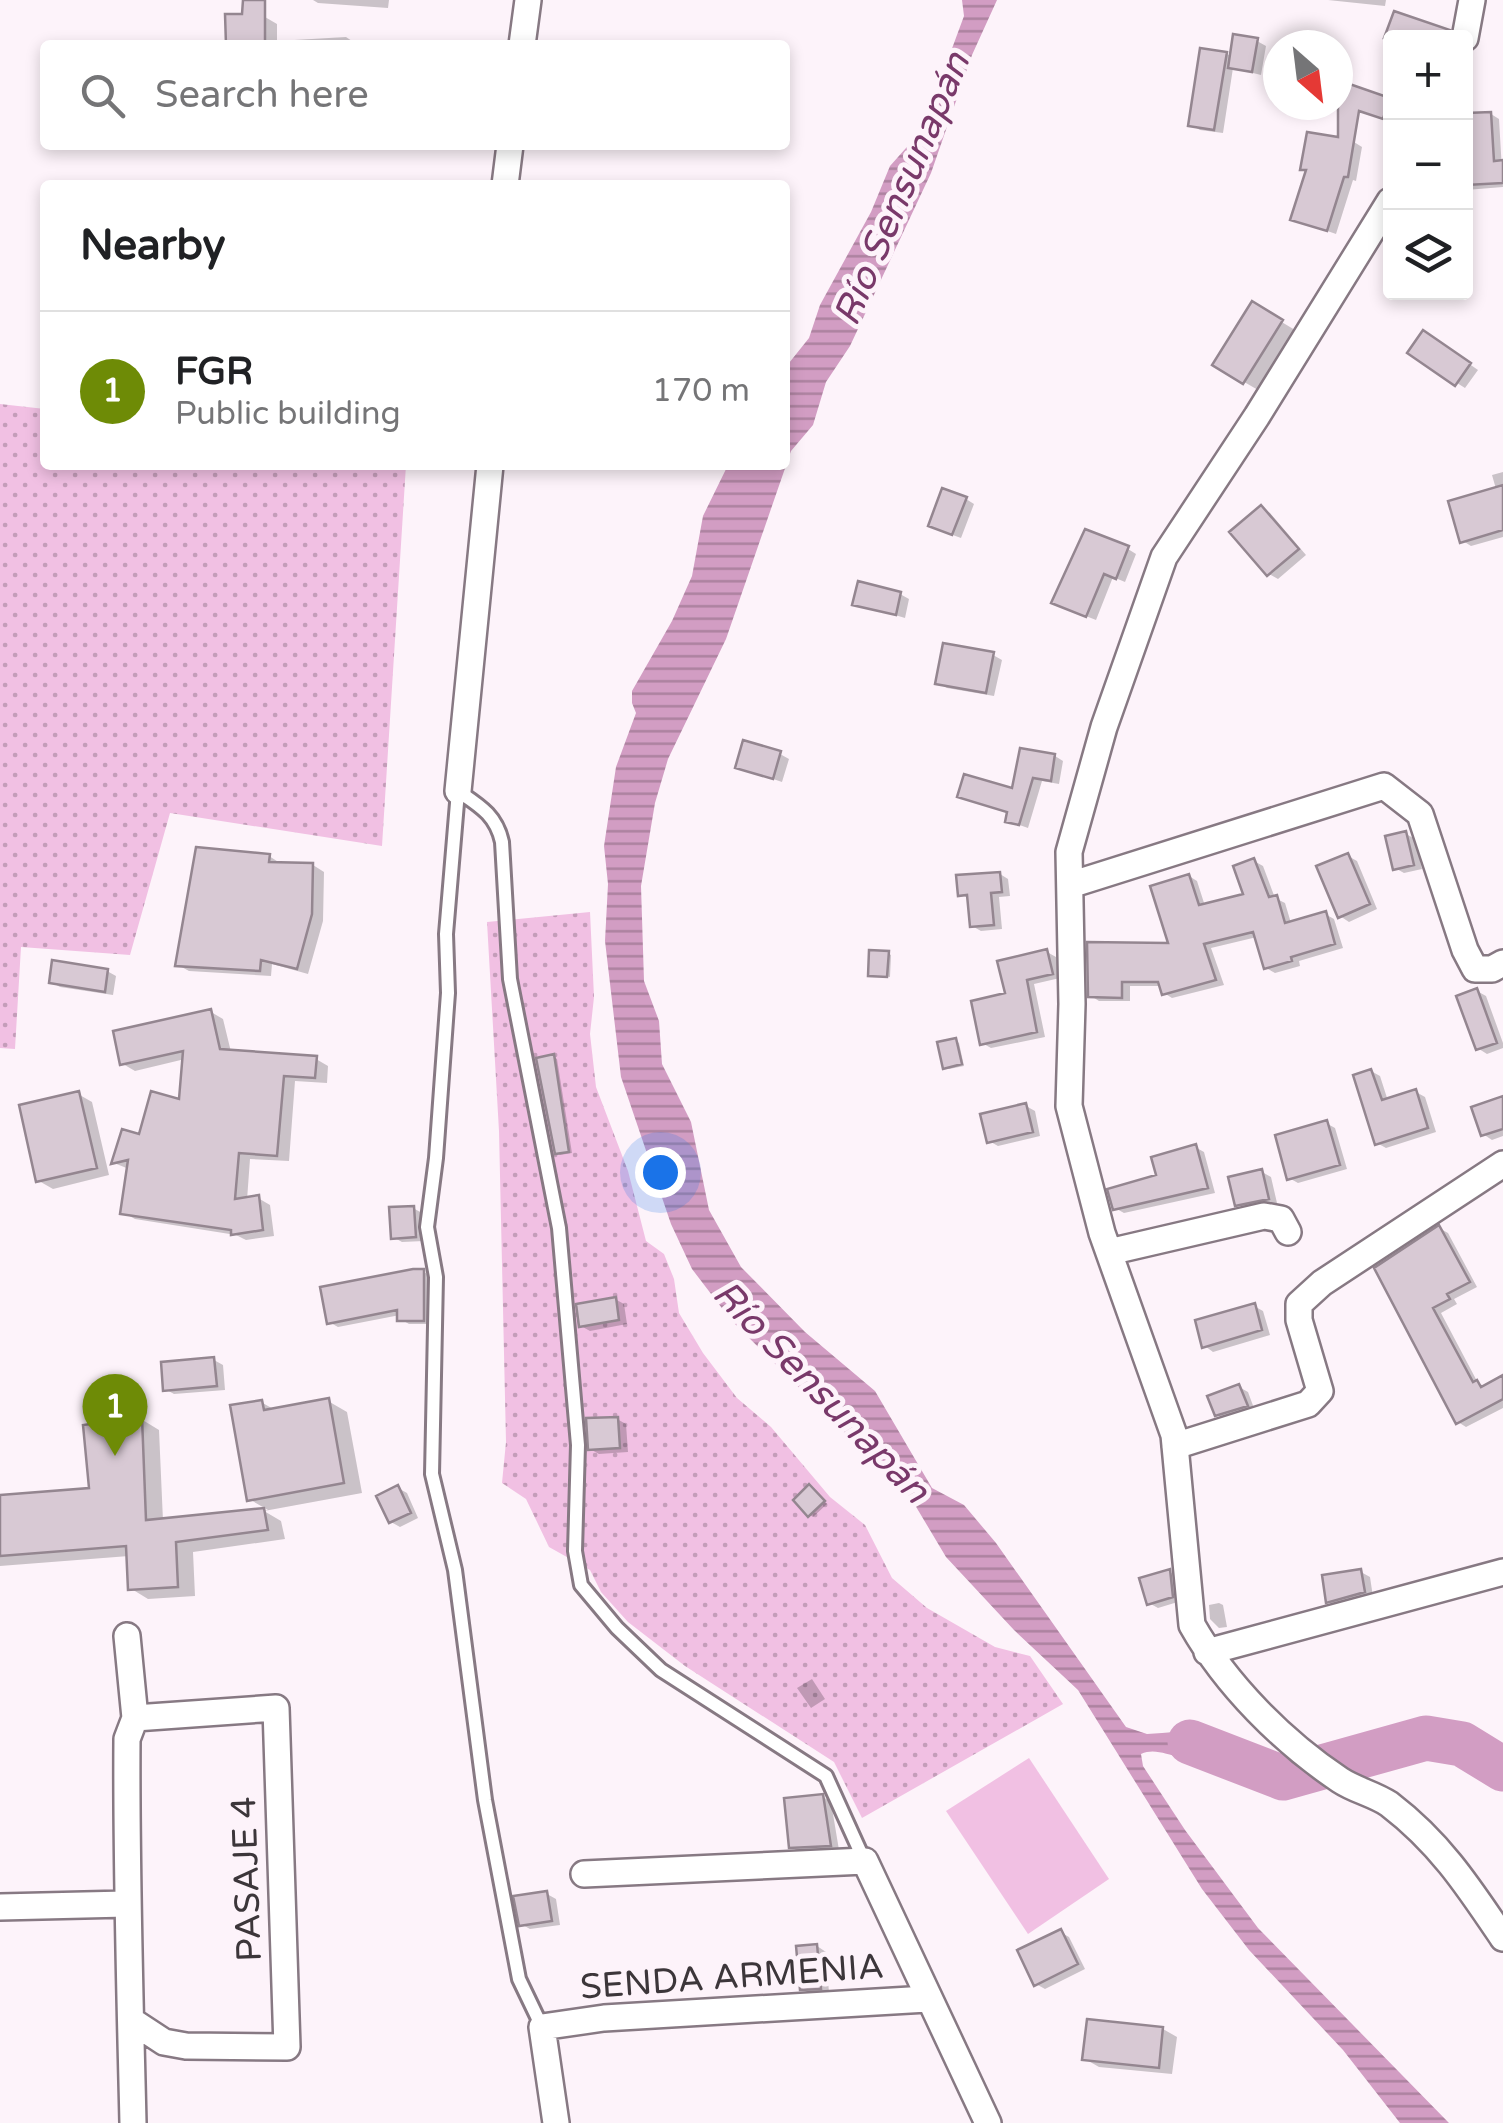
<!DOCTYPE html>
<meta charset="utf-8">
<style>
:root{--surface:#fff;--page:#f2f2f2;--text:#202124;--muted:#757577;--line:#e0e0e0;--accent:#6e8b06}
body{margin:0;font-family:"Varela Round",sans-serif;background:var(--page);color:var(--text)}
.controls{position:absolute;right:30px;top:30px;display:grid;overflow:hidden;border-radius:10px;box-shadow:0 5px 15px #0003}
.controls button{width:90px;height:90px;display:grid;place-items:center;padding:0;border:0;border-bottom:2px solid var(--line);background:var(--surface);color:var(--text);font:50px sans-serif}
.compass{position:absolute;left:1263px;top:30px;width:90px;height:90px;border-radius:50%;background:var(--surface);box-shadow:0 5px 15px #0003;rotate:152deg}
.you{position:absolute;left:660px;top:1172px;width:35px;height:35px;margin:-25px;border:8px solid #fff;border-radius:50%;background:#1a73e8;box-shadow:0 0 0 15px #1a73e833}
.badge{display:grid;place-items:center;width:65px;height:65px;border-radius:50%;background:var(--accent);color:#fff;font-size:32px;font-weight:700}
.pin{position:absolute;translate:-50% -82px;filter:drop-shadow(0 2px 5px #0008)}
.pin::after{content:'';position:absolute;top:52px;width:35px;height:30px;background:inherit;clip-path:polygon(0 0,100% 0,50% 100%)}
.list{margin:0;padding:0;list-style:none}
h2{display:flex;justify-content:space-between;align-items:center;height:130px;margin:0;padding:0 40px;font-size:42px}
h2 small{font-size:32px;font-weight:400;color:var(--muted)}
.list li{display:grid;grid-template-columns:65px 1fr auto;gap:30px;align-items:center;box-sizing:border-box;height:160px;padding:0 40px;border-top:2px solid var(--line)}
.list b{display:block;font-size:38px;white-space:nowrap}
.list p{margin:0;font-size:32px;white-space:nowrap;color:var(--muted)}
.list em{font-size:32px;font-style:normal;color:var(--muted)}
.icon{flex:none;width:55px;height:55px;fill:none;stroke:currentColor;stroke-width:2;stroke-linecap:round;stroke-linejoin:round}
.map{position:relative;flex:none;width:1503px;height:2123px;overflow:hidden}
.search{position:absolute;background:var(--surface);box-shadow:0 5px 15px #0003;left:40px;top:40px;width:750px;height:110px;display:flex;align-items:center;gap:25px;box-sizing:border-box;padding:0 35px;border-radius:10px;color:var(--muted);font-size:38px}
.panel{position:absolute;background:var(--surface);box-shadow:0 5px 15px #0003;left:40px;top:180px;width:750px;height:290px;border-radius:10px}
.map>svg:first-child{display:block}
.grass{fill:url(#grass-dots)}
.garden{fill:#f1c0e3}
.water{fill:url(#water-rules)}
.shadow{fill:#0003}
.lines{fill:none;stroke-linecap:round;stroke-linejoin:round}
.river{stroke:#d29dc3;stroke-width:45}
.building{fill:#d8c9d4;stroke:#948690;stroke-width:2.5}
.lane-casing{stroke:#877983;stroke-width:18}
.street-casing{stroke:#877983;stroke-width:30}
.lane{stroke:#fff;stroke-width:12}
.street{stroke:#fff;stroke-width:25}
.labels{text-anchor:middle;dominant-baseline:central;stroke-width:10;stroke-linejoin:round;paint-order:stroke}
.street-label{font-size:35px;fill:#3c363a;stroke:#fdf3fa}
.water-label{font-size:38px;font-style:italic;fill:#79396a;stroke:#fdf3fa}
</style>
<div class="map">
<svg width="1503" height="2123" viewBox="0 0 1503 2123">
<defs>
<pattern id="grass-dots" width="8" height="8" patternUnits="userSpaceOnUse" patternTransform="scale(2.5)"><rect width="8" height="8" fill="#f1c0e3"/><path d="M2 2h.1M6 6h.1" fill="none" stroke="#c49db9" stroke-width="1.8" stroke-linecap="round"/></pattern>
<pattern id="water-rules" width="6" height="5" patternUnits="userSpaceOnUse" patternTransform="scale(2.5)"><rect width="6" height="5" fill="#d29dc3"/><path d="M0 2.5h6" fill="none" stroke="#ac819f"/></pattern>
</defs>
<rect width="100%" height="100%" fill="#fdf3fa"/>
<path class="grass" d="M0 404 45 409V465H406L382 846 170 813 130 955 21 947 15 1049 0 1048Z
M590 912 594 997 590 1034 596 1087 628 1171 646 1241 664 1254 674 1279 679 1313 703 1353 737 1398 771 1427 830 1497 865 1525 892 1578 927 1608 995 1647 1030 1656 1063 1704 862 1818 834 1762 685 1666 628 1622 601 1592 590 1570 549 1547 526 1499 502 1483 506 1442 499 1131 487 922Z"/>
<path class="garden" d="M1029 1758 1109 1879 1028 1934 946 1811Z"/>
<path class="water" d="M962 0H997L972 55 931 173 850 346 826 382 813 425 791 451 726 639 668 759 655 803 641 886 644 981 659 1021 662 1064 691 1122 709 1210 741 1267 805 1332 875 1391 932 1488 964 1505 996 1543 1126 1727 1147 1734 1192 1731 1214 1734 1247 1764C1224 1758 1203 1761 1181 1757 1166 1755 1155 1748 1141 1754L1143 1766 1185 1830 1258 1928 1449 2123H1400L1343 2050 1249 1950 1202 1889 1078 1690 1014 1630 946 1557 912 1500 731 1320 692 1269 671 1224 621 1077 605 941 608 884 604 846 616 767 636 713 632 703V691L672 621 692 576 703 516 728 465H785V368L809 338 820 305 871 212 890 166 914 139 930 108 964 16Z"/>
<path class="shadow" d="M313 0H389L388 8 318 3Z
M1328 0H1386L1385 6Z
M265 17 277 24V41L346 37 358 45H228Z
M1257 41 1266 46 1261 75 1233 68 1223 133 1200 130 1191 125 1226 54 1232 56Z
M1338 83 1390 101V122L1338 104Z
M1491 114 1499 119 1503 187 1466 190V116Z
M1354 142 1362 147 1356 181 1353 180 1336 234 1293 219Z
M1253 305 1295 330 1258 390 1215 365Z
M1432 338 1478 370 1465 388 1457 383Z
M1503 472V537L1471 546 1463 541 1496 489 1492 475Z
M966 499 974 504 961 538 939 530Z
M1261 508 1270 513 1306 555 1278 579 1269 574Z
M1128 549 1136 554 1125 582 1113 577 1096 620 1063 607Z
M900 594 909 599 905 618 855 603Z
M993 655 1002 660 994 696 947 688 938 683Z
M780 754 789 759 782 782 738 767Z
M1055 756 1063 761 1059 784 1042 781 1028 828 1008 821 1010 813 960 796 1014 791Z
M1406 834 1415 839 1422 869 1404 873 1395 868Z
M269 856 280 863 313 865 324 872 323 921 308 974 272 964 271 976 189 971 178 965Z
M1348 856 1357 861 1377 909 1349 922 1340 916Z
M1254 861 1263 866 1275 898 1285 903 1291 923 1325 914 1334 919 1343 948 1299 961 1300 966 1275 973 1266 968 1257 937 1211 948 1224 985 1172 998 1164 993 1162 986H1130V1001H1099L1091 996 1172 945 1189 876 1197 881 1205 906 1246 896Z
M1000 874 1008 879 1010 896 999 897 1002 929 981 931 972 926 970 899 960 894Z
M1047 952 1056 957 1060 978 1034 984 1045 1037 991 1048 982 1043 1008 995Z
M888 953 891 955 890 977 870 974Z
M107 971 116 976 113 995 60 987 51 982Z
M1477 991 1486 996 1503 1043V1048L1487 1054 1479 1049Z
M211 1012 223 1019 231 1052 316 1059 328 1066 327 1083 295 1081 289 1161 250 1159 247 1200 258 1198 270 1205 274 1236 246 1240 236 1235 135 1219 122 1212 129 1169 114 1163 181 1102 185 1059 135 1071 123 1064Z
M956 1041 959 1043 964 1066 949 1069 945 1067Z
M554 1057 557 1059 572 1153 560 1155 557 1153Z
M1371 1071 1380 1076 1388 1101 1416 1092 1425 1097 1436 1132 1386 1148 1377 1143Z
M78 1094 92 1102 109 1175 53 1189 39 1181Z
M1503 1099V1136L1492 1140 1483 1134Z
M1026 1106 1035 1111 1040 1136 998 1146 989 1141Z
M1326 1123 1335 1128 1347 1169 1298 1183 1289 1178Z
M1195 1147 1204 1152 1215 1193 1124 1213 1115 1208Z
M1262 1172 1271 1177 1277 1203 1246 1210 1238 1204Z
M413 1208 422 1213 424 1241 402 1242 393 1237Z
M1439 1228 1448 1233 1477 1287 1454 1299 1457 1304 1441 1313 1478 1383 1486 1387 1503 1378V1408L1466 1427 1458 1422 1377 1269Z
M424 1272 432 1277V1324H409L400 1319V1315L338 1327 329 1322Z
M615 1299 624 1304 627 1324 590 1331 581 1326Z
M1254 1306 1263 1311 1270 1335 1213 1352 1205 1346Z
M214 1360 223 1365 225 1390 174 1394 165 1389Z
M1239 1387 1248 1392 1255 1411 1226 1420 1217 1415Z
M328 1401 347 1412 362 1493 264 1511 281 1521 285 1539 193 1552 195 1596 148 1599 130 1588 129 1556 0 1566V1497L91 1490 141 1419 159 1430 163 1521 268 1510 249 1499 261 1402 275 1410Z
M617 1419 626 1424 628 1452 599 1454 590 1449Z
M398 1488 407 1493 418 1518 400 1527 391 1522Z
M813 1489 827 1504 813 1517 810 1515Z
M1170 1572 1178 1577 1181 1601 1158 1608 1149 1603Z
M1361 1572 1370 1577 1373 1597 1337 1606 1328 1601Z
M1219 1603 1223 1605 1227 1627 1219 1628 1210 1619 1209 1605Z
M812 1679 825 1699 811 1708 797 1688Z
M823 1797 831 1802 839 1850 800 1852 791 1847Z
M547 1894 556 1899 560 1925 530 1929 521 1924Z
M1060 1932 1069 1937 1085 1969 1045 1989 1036 1984Z
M817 1946 826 1952 829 1993 811 1994 802 1989Z
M1163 2029 1177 2037 1172 2074 1099 2067 1085 2059Z"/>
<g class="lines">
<path class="river" d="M1190 1742 1283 1778 1426 1738 1462 1744 1503 1769"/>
</g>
<path class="building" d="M243 0H265V45H226L225 14H242Z
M1394 11 1450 30 1449 38H1384Z
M1233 34 1258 38 1252 72 1228 68Z
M1200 48 1227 52 1214 130 1188 126Z
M1338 80 1390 98 1383 119 1359 111 1348 177H1344L1327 231 1290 220 1306 170H1300L1307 132 1338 137Z
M1491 112 1494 161 1503 160V183L1466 185V113Z
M1252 301 1283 320 1243 384 1212 365Z
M1423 330 1471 363 1455 386 1407 353Z
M1503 485V530L1460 543 1448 501Z
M942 488 967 497 952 535 928 526Z
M1261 505 1299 549 1267 576 1229 532Z
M1085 529 1129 546 1116 579 1104 574 1086 617 1051 603Z
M858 581 901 592 896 615 852 605Z
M943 643 994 652 986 693 935 684Z
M743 740 781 751 773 779 735 768Z
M1020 748 1055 754 1051 781 1033 778 1019 825 1005 822 1007 812 957 797 964 774 1012 788Z
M1406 831 1414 865 1393 870 1385 836Z
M196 847 270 854 269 862 313 863 312 914 297 969 261 960 260 971 175 966Z
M1348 853 1370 904 1338 918 1316 866Z
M1254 858 1269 897 1277 895 1285 923 1326 911 1335 944 1291 957 1292 961 1264 969 1253 932 1204 944 1216 980 1162 995 1158 982H1122V998L1088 997 1087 942 1168 943 1150 886 1189 874 1199 905 1243 894 1233 866Z
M1000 872 1002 892 991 893 994 925 970 927 967 895 958 896 956 875Z
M1047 949 1053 974 1027 980 1037 1032 980 1045 971 1001 1005 993 997 961Z
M869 950 889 951 887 977 868 976Z
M52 960 108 969 105 992 49 983Z
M1477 988 1497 1043 1476 1050 1456 996Z
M211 1009 220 1049 317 1056 315 1078 284 1076 277 1156 239 1153 235 1199 259 1195 263 1230 231 1235V1230L120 1214 128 1160 111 1164 122 1129 139 1134 151 1091 179 1099 183 1051 120 1065 113 1031Z
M956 1038 962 1064 943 1069 937 1042Z
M554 1054 569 1152 555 1154 536 1058Z
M1371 1069 1382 1100 1416 1089 1428 1128 1375 1145 1353 1075Z
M79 1091 97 1168 36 1182 19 1105Z
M1503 1096V1129L1481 1136 1471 1107Z
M1026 1103 1033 1132 987 1143 980 1114Z
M1327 1120 1340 1165 1287 1180 1275 1135Z
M1196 1144 1208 1188 1113 1210 1107 1189 1156 1175 1151 1157Z
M1262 1169 1269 1199 1235 1206 1228 1177Z
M414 1206 416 1237 391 1239 389 1207Z
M1439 1225 1470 1282 1447 1294 1450 1299 1433 1308 1473 1382 1477 1380 1481 1387 1503 1375V1399L1456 1424 1374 1268Z
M413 1269H424V1321H397V1310L327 1324 320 1287Z
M616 1297 619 1320 579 1327 576 1304Z
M1255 1303 1262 1330 1202 1348 1195 1320Z
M214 1357 217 1386 163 1391 161 1362Z
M1239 1384 1248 1406 1215 1416 1207 1396Z
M329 1398 344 1483 247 1501 230 1405 262 1400 264 1410Z
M142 1417 146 1520 264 1508 268 1530 176 1542 178 1587 128 1590 126 1546 0 1556V1495L89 1488 83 1425Z
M618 1417 620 1448 588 1450 586 1418Z
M809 1484 825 1501 808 1517 793 1500Z
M398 1485 411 1513 389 1523 376 1496Z
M1170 1569 1173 1597 1147 1605 1139 1578Z
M1361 1569 1365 1592 1326 1603 1322 1575Z
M823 1794 831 1846 789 1848 784 1798Z
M547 1891 552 1921 519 1926 513 1896Z
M1061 1929 1078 1964 1034 1986 1017 1950Z
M817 1944 821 1989 800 1990 796 1946Z
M1087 2019 1163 2027 1159 2068 1082 2060Z"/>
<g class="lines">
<defs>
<path id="lane" d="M542 2027 519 1979 485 1800 455 1570 432 1474 436 1277 427 1227 436 1158 448 993 446 934 458 791C480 806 496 815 502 842L510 979 559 1228 578 1445 575 1551 581 1585 617 1628 661 1670 826 1776 864 1860"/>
<path id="street" d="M1465 38 1472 0
M522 45 528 0
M505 185 510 145
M1390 201 1257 416 1164 557 1104 727 1069 852 1072 1004 1069 1106 1102 1233 1174 1435 1192 1625C1226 1685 1283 1742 1340 1780 1355 1790 1374 1794 1389 1804 1440 1843 1468 1886 1503 1938
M458 791 490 465
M1070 885 1384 786 1420 814 1465 950 1475 969H1492L1503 963
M1109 1252 1264 1216 1281 1219 1288 1232
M1175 1446 1308 1404 1320 1391 1299 1320V1304L1322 1283 1503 1164
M127 1636 135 1718 127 1739C126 1867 130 1995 133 2123
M1207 1652 1503 1572
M584 1874 865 1861 988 2123
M0 1907 126 1904
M132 2021 164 2042 186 2046 287 2047 276 1708 135 1718
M556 2123 542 2027 604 2018 927 1999"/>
</defs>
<use href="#lane" class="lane-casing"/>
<use href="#street" class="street-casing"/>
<use href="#lane" class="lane"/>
<use href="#street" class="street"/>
</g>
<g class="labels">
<g class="street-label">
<text transform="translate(247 1879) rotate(-92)">PASAJE 4</text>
<text transform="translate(732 1977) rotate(-4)">SENDA ARMENIA</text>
</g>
<g class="water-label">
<text transform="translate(902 189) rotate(-67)">Río Sensunapán</text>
<text transform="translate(821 1392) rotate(46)">Río Sensunapán</text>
</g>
</g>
</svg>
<div class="controls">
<button>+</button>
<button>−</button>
<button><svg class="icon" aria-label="layers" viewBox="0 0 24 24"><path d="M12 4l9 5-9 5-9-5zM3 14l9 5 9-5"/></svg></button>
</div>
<svg class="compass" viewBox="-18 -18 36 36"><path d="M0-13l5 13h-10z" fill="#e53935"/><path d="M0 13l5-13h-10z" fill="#757577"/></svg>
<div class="you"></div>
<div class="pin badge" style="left:115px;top:1456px">1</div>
<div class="search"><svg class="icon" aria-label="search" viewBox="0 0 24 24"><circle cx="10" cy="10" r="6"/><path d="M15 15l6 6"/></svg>Search here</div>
<section class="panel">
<h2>Nearby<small></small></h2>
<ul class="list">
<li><span class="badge">1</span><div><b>FGR</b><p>Public building</p></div><em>170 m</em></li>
</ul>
</section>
</div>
